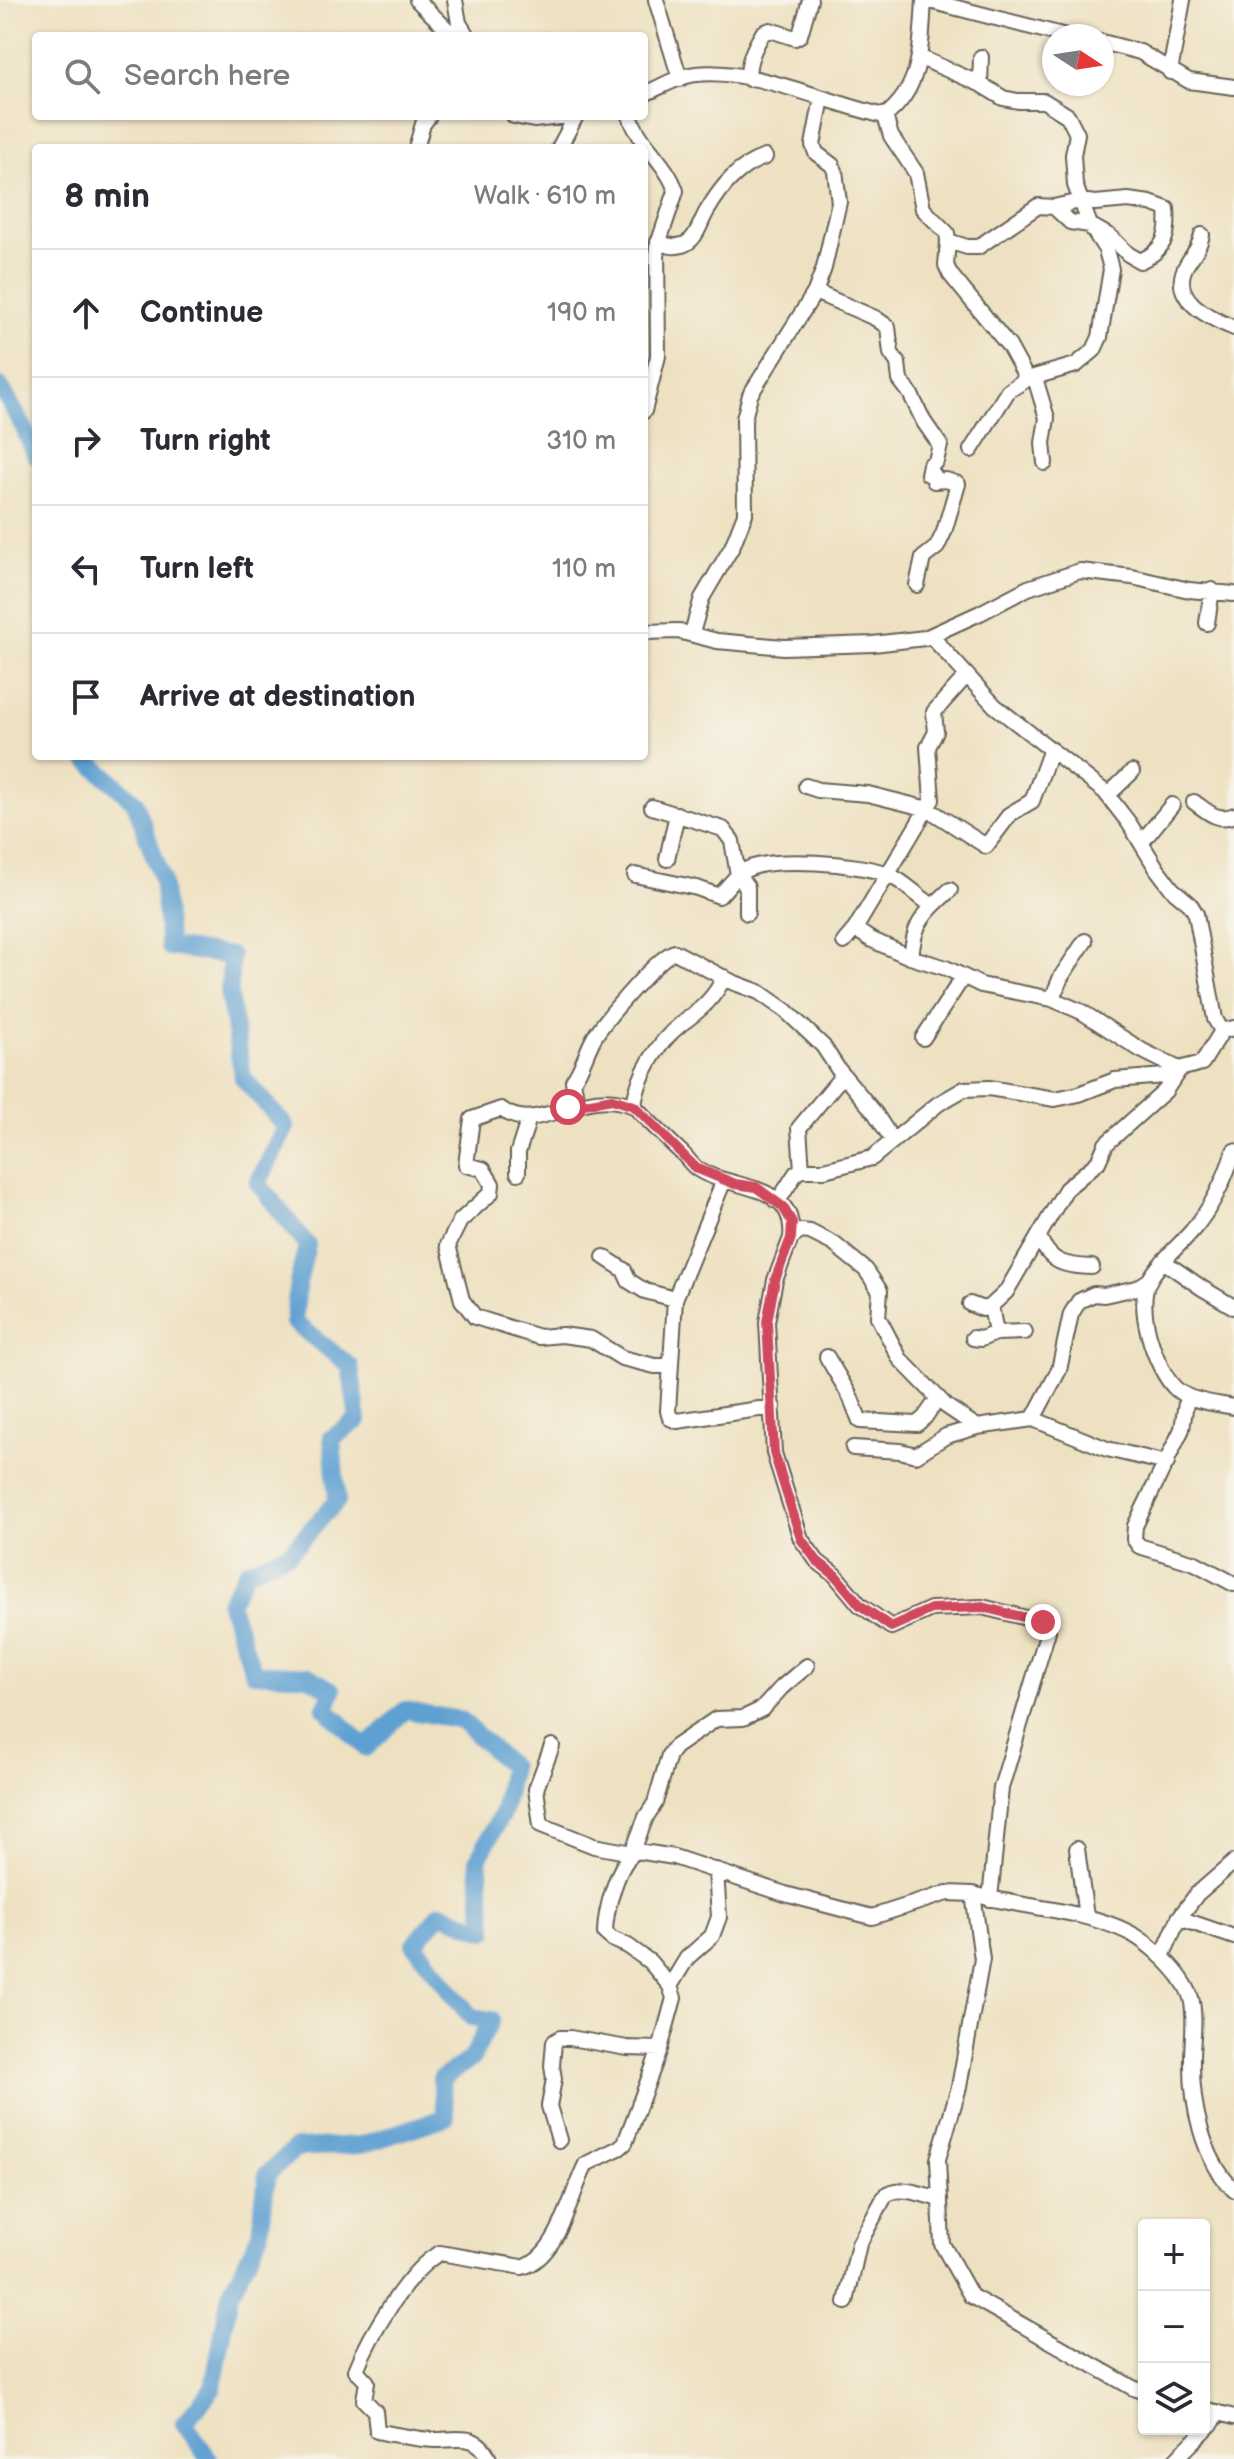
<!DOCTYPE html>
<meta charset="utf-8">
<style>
:root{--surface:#fff;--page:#f7f7f7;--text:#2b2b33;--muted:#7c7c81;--line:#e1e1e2}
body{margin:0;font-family:"Balsamiq Sans",sans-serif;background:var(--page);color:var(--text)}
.controls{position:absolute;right:24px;bottom:24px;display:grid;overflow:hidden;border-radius:8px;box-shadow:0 2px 6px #0004}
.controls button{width:72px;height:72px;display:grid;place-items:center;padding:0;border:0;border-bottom:2px solid var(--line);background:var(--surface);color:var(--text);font:40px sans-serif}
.compass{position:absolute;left:1042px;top:24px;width:72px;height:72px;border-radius:50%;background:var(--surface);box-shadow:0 2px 6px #0004;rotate:102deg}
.stop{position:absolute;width:24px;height:24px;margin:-18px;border:6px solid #d1495b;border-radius:50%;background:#fff}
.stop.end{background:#d1495b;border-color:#fff;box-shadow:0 2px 8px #0008}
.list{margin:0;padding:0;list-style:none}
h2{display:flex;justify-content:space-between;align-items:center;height:104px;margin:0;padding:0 32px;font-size:34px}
h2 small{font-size:26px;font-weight:400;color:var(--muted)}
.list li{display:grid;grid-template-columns:52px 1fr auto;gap:24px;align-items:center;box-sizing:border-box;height:128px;padding:0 32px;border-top:2px solid var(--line)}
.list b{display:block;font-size:30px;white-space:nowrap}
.list em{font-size:26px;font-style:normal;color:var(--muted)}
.icon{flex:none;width:44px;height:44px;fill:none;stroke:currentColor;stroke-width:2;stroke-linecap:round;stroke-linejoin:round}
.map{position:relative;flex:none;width:1234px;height:2459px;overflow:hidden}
.search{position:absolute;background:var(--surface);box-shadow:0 2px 6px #0004;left:32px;top:32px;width:616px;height:88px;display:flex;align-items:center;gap:20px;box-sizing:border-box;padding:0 28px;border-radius:8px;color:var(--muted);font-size:30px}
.panel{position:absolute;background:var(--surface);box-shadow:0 2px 6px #0004;left:32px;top:144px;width:616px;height:616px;border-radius:8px}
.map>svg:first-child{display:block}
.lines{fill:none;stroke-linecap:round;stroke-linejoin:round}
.river{stroke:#5fa0d2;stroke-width:18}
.minor-casing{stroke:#666156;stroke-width:18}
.minor{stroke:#fff;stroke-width:14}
.route{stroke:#d1495b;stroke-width:10}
</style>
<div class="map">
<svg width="1234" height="2459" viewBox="0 0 1234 2459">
<rect width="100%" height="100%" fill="#f7f3e8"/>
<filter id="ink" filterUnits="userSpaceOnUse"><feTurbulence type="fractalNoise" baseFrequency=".0125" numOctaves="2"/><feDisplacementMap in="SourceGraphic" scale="16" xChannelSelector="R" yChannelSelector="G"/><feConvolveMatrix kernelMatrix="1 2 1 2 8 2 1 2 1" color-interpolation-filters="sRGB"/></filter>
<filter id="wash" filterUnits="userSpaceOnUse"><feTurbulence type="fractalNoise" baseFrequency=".006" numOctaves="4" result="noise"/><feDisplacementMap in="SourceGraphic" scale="32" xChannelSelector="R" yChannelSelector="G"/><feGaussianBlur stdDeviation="1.8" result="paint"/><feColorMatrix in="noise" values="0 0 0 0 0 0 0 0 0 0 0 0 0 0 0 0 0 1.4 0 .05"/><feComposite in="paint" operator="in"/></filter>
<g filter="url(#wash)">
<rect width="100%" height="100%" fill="#eee1c1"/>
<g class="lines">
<path class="river" d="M0 386 23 426 36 456
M83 756 135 802 162 879 169 947 231 956 229 995 243 1078 286 1127 258 1183 307 1245 298 1283 294 1322 350 1366 358 1420 332 1438 337 1501 289 1553 247 1571 229 1603 254 1673 308 1676 333 1691 325 1708 366 1748 405 1710 461 1720 511 1767 503 1812 478 1859 485 1931 441 1913 414 1944 471 2017 491 2020 472 2058 441 2079 446 2117 361 2145 296 2148 267 2174 260 2234 230 2294 213 2388 184 2423 209 2459"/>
</g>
</g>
<g filter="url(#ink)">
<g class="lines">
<defs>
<path id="minor" d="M417 0 454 36
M455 0 459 23 467 36
M656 0 680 79
M926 0 1066 36
M1102 42 1140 52 1189 81 1234 87
M921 58 980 84 1003 98 1018 101H1044L1068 116 1077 134 1073 155 1075 185 1090 225 1106 250 1111 269 1100 337 1094 350 1076 365 1027 379 1008 391 971 450
M1170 72 1183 0
M749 79C746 63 755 46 763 33L770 30 795 38 800 35 810 0
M980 84 981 57
M644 94C661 87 678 76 696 74 751 67 830 104 885 116 923 87 921 43 924 0
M514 116 534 120 568 116
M630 116C639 144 667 163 676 191L657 247 658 356 644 411
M885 116 891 136 916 173 923 209 947 233 948 241 967 247H978L1038 206 1054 207 1080 201 1095 203 1128 200 1150 203 1167 209C1169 234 1166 250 1140 261L1128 254 1111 237 1090 225 1070 222 1054 207
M416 148 423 124 429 116
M559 148 576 116
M1202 235C1199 248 1194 253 1187 264 1167 298 1209 318 1234 328
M948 241 946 265 950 274 1009 346 1027 379
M658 242C666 245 674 248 682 245 697 241 700 222 707 211 721 187 738 166 765 157
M815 292 875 318 888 327 891 353 898 363 900 380 910 393 924 422 940 445 936 461 930 465 928 474 934 475V481L946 480 958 484 944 532 937 547 923 558 917 585
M1035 378 1047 418 1043 443 1045 463
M1207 623 1212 590
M644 632 678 631 717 641 784 647 873 644 925 638 980 613 1028 588 1080 571 1132 577 1189 590 1234 594
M692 633 702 598 732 547 745 514 744 419 750 395 815 292 824 268 839 202 835 171 832 165 816 153 813 145 822 98
M931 636 995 706 1105 792 1129 823 1157 869 1172 889 1190 904 1196 914 1215 1019 1222 1031 1234 1028
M806 786 818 790 868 794 928 809 986 846 1010 814 1032 801 1051 749
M1108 795 1132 772
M1194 802C1207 811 1218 823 1234 815
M652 807 723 829 732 841 738 875 747 887V913
M1141 843 1172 805
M667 859 677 814
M635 875 697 888 719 896C727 888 735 876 745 870 772 856 859 863 887 874 904 881 917 896 933 906
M950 890C937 902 922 914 916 931 913 939 913 948 910 957L946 968 981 985 1052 999 1082 1012 1141 1050 1179 1069 1202 1063 1222 1031
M855 929 870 939 910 957
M844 942 855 929 932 800 928 747 936 732 934 712 967 675
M1052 999 1061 977 1085 941
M923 1038 963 977
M577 1103 573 1081C583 1068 586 1051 595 1036 605 1020 660 954 675 952L732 982 759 992 786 1011 823 1046 838 1069 875 1113 893 1141
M634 1106C637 1077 658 1042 681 1024 699 1011 715 998 724 977
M1234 1151C1224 1181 1212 1208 1191 1232 1178 1247 1160 1261 1150 1279 1134 1305 1155 1368 1175 1388 1189 1402 1216 1403 1234 1407
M802 1170 799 1128 843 1075
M518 1173V1152L529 1118
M724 1180 675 1299 668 1411 670 1418 677 1421 773 1407
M775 1200 782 1195 796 1173 802 1170H824L872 1158 938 1104 964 1089 989 1088 1055 1099 1079 1094 1115 1080 1164 1076 1179 1069
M1039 1237C1050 1263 1064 1266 1092 1267
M604 1257 624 1270 629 1281 645 1291 675 1299
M1163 1261 1202 1288 1234 1307
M970 1304 983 1309 991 1306 1006 1292 1066 1189 1098 1162 1106 1144 1165 1091 1179 1070
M996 1333 1025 1332
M973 1338 981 1339 996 1333 991 1306
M827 1357 850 1396 860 1421 917 1424 925 1417 938 1398
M669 1366H655L622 1358 591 1339 562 1335 539 1337 475 1317 462 1300 448 1245 460 1221 491 1193 492 1184 483 1169 466 1165 472 1119 501 1109C540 1138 581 1083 634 1106 650 1123 666 1138 683 1154 687 1158 691 1164 696 1168 728 1191 797 1180 791 1238
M1187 1396 1182 1429 1135 1526 1134 1539 1139 1546 1195 1563 1234 1584
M1033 1419 1107 1449 1167 1463
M977 1427 946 1406 900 1359 878 1317 880 1291 866 1270 834 1244 810 1232 801 1231 791 1238 775 1280 767 1322 774 1453 801 1539 817 1561 835 1575 860 1605 891 1627 931 1609 982 1607 1043 1622 1048 1631 1001 1788 990 1899
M853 1448 900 1451 916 1455 946 1436 977 1427 1033 1419 1059 1370 1071 1314 1079 1301 1094 1294 1104 1295 1137 1288 1148 1281
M552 1746 536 1789 541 1825 594 1846 632 1853 646 1817 655 1803 669 1755 675 1747 716 1719 743 1718 762 1709 782 1687 807 1666
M1077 1849 1086 1917
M1179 1918 1234 1937
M1162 1957 1179 1918 1197 1894 1234 1862
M670 1986 687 1958 712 1936 719 1917 716 1870
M559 2140 549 2106 554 2079 552 2066 554 2042 560 2038H570L627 2048 660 2049
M846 2302 859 2244 885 2196C899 2184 923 2195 940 2199
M1144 2392 1133 2388 971 2296 942 2244 938 2159 959 2087 982 1959 973 1894C1023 1908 1081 1909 1128 1932 1149 1942 1184 1974 1191 1998 1196 2016 1192 2040 1192 2059 1191 2103 1202 2159 1234 2190
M1204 2409 1234 2417
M489 2459C478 2432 458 2440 434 2440 415 2439 395 2435 377 2431L375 2411 364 2400 367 2382 356 2370C369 2337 409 2268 440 2253L522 2267C559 2257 571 2193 586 2164L619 2148 625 2143 660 2049 674 1998 670 1986 650 1962 628 1946 612 1939 605 1933C605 1912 618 1860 637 1851L674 1857 785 1894 872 1917 947 1893 973 1894
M1176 2459 1213 2422 1217 2412"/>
</defs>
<use href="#minor" class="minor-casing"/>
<use href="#minor" class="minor"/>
</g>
</g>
<g class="lines" filter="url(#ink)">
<path class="route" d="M568 1107 612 1099 634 1106 696 1168 735 1184 756 1187 783 1207 792 1222 791 1238 775 1280 767 1322 774 1453 801 1539 817 1561 835 1575 860 1605 891 1627 931 1609 982 1607 1043 1622"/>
</g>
</svg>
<div class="controls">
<button>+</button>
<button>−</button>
<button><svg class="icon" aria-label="layers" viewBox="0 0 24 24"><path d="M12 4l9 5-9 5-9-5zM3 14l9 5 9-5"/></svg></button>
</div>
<svg class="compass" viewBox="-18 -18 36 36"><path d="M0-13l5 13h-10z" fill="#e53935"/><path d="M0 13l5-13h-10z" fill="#7c7c81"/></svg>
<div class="stop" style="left:568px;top:1107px"></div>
<div class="stop end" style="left:1043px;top:1622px"></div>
<div class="search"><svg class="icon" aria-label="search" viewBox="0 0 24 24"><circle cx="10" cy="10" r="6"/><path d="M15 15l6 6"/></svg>Search here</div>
<section class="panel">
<h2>8 min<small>Walk · 610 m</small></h2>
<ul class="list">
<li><svg class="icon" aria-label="ahead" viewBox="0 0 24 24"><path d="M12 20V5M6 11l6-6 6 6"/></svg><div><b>Continue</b></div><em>190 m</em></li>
<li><svg class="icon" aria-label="right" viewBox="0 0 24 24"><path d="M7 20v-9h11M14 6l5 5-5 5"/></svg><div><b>Turn right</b></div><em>310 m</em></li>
<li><svg class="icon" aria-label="left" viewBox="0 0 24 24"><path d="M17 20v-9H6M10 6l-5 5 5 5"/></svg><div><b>Turn left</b></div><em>110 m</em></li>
<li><svg class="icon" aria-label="arrive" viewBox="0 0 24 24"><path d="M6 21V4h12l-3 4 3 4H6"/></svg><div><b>Arrive at destination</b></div></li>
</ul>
</section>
</div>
